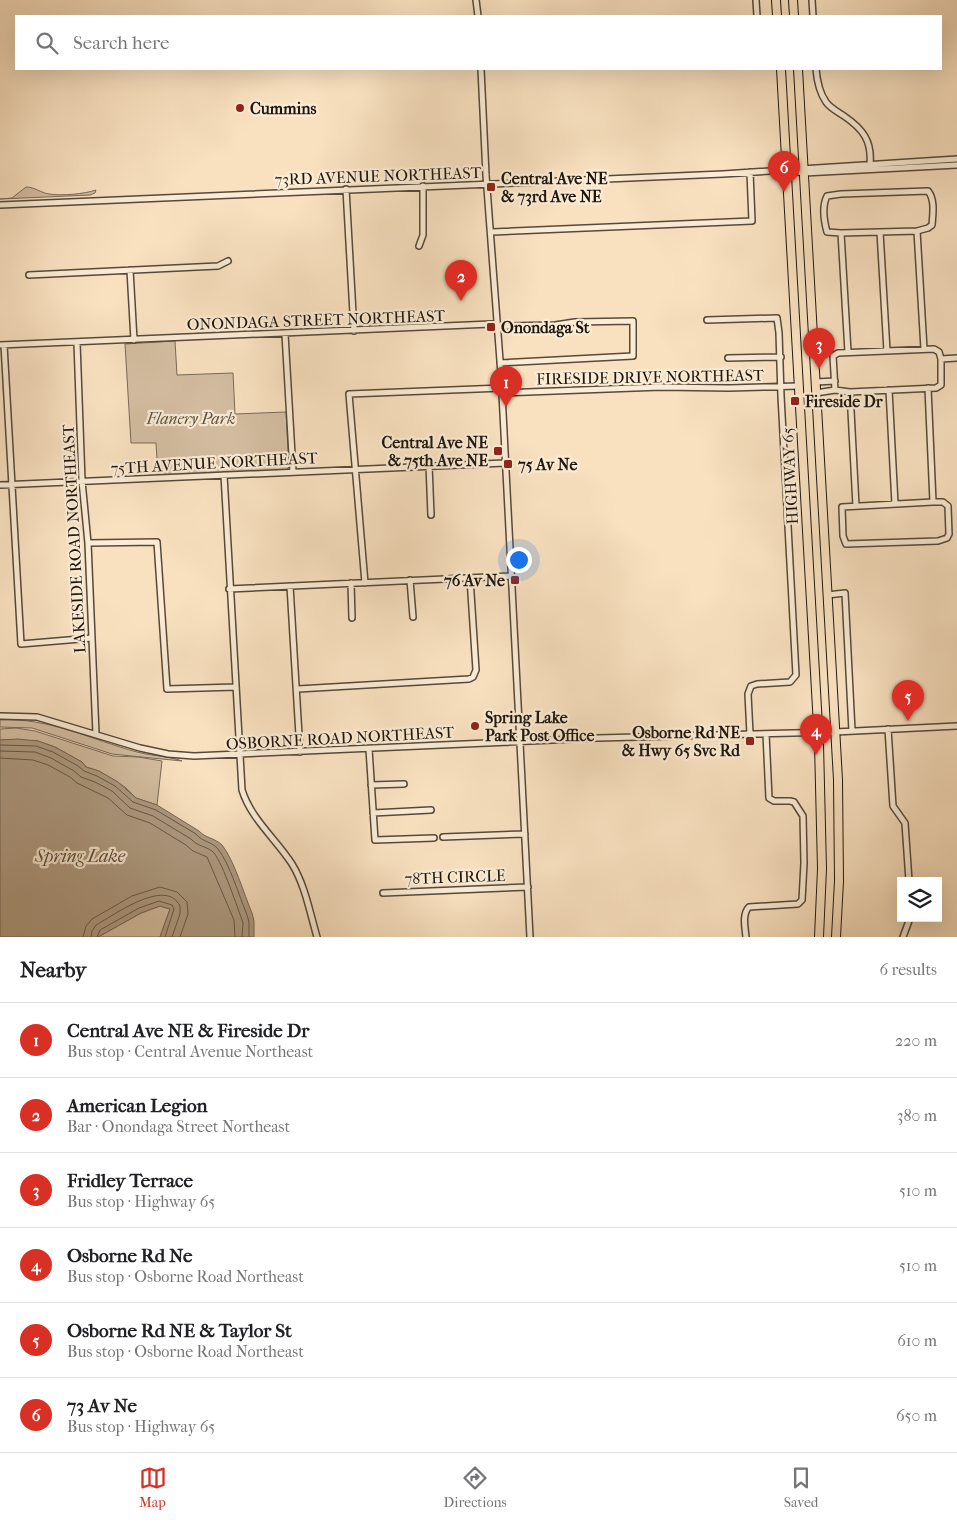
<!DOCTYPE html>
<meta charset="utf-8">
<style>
:root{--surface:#fff;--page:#f2f2f2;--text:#202124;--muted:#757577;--line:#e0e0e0;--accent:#d93025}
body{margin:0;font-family:"IM FELL French Canon",serif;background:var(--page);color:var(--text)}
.controls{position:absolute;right:15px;bottom:15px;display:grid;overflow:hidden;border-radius:0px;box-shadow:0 5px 20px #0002}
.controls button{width:45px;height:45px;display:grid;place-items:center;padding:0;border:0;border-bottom:1px solid var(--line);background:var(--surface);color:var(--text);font:25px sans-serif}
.you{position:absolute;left:518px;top:559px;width:18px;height:18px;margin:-12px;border:4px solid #fff;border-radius:50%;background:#1a73e8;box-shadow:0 0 0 8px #1a73e833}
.badge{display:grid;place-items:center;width:32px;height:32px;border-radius:50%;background:var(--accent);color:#fff;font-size:16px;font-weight:700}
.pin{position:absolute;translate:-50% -41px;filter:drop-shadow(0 1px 2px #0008)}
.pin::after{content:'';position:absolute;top:26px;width:18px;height:15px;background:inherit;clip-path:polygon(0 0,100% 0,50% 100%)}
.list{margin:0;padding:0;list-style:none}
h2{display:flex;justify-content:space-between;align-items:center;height:65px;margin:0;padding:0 20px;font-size:21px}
h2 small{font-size:16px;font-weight:400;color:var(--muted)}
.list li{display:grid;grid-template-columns:32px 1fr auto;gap:15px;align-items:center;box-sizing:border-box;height:75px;padding:0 20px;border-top:1px solid var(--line)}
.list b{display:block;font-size:19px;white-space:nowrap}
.list p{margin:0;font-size:16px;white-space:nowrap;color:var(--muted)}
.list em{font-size:16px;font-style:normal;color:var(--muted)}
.icon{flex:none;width:28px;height:28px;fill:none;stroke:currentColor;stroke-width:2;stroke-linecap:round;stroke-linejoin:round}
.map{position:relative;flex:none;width:957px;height:937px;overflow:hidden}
.search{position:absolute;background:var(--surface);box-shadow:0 5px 20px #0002;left:15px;right:15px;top:15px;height:55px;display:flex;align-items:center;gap:12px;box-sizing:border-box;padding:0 18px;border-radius:0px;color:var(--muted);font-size:19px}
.sheet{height:515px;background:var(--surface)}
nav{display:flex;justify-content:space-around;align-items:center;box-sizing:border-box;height:70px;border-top:1px solid var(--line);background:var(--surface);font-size:14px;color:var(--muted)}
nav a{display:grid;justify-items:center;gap:2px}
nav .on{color:var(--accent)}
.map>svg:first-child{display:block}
.green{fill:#d4bea2;stroke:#7a6a58}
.water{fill:#af9c83;stroke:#756654}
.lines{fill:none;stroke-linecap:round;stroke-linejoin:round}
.shore{stroke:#675948;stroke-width:1}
.minor-casing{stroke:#56493a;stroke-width:8}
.highway-casing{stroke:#1f160d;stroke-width:10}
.minor{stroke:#fbecd6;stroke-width:5}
.highway{stroke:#f9e1c0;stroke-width:8}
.poi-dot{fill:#8f2418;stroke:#fbecd6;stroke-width:2}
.labels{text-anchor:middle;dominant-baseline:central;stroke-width:4.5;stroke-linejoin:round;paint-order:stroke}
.poi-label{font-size:16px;font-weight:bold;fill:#1f160d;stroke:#fbecd6;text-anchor:start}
.street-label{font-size:16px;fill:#1f160d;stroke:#fbecd6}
.park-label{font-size:16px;font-style:italic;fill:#5e5141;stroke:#fbecd6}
.water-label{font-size:18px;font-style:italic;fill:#594c3c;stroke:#fbecd6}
</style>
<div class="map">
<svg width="957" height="937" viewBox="0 0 957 937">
<rect width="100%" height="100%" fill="#f9e1c0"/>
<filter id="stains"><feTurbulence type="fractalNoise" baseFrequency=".004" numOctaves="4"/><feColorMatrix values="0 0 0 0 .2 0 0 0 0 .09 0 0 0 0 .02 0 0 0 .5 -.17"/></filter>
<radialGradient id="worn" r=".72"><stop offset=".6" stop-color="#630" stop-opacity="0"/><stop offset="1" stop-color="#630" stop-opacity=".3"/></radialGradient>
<path class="green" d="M26 187C35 187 41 193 49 194 61 196 85 194 96 190L95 193 90 195 0 199 12 198Z
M175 341 177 375 233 373 235 414 286 412 289 467 286 470 158 476 156 443H131L125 344Z
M0 720C48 717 92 740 137 752 151 756 169 756 182 761L112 754 32 728 0 727Z
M0 729 16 728 35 731 113 756 138 757 162 761 157 805 136 798 125 787 99 771 86 767 82 762 55 747 38 741 0 740Z
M160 906 170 909 160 937H98L141 913Z"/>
<path class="water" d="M18 739 38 741 55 747 82 762 86 767 99 771 118 782 136 798 157 805 199 831C205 838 215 838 222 845 234 860 244 894 252 913L254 921V937H160L170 909 160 906 141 913 98 937H0V740Z"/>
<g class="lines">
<path class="shore" d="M0 745 36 746 53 752 78 766 84 771 97 776 115 786 133 802 156 810 196 834C202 842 213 842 218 849 230 864 239 896 247 915L249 922V937
M0 751 35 752 51 758 74 771 81 777 95 782 112 791 130 808 153 816 191 839C197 846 205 846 212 851 221 858 236 904 241 917L243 923 242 937
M0 758 33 760 48 765 70 777 77 783 108 798 127 815 150 823 186 845 193 851 207 857 234 920 235 937
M83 937 86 926 92 919 132 896 160 887 177 892 187 902 188 914 180 937
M91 937 92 931 96 925C114 915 166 877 180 906V914L172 937
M97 937 100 930 139 908 159 901 172 905 174 909 165 937"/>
<defs>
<path id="minor" d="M476 0 478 16
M756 0 757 16
M812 0 813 16
M481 69 486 175 501 374 530 937
M816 69C817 81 819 92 826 102 830 108 838 112 844 116 863 129 872 141 870 164
M792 171 804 173 957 165
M346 189 354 331
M928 191C935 199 933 214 932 225L928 228 917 231 841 233 827 232C824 221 822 206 827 196L841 194Z
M0 205 723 174 957 159
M917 231 924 349
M492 232 752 221 750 172
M880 232 887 351
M841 233 848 352
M419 246 423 235V186
M130 270 134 340
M29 275 218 266 228 261
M707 320 777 318 779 333 781 396 796 675 790 682 757 684 751 686 748 694 750 734
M285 334 293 472
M77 343 82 481 88 543 96 734
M0 345 491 324 504 326 555 325 575 322 633 321V356L500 363
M4 345 21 644 92 638
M934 349 939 352 941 359V385L936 388 850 392 835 390 833 356 838 353Z
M728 358 781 357
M941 359 957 358
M816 382 835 381
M928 388 933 502
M889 390 895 504
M850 392 856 506
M502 393 661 387 729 388 799 386
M816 393 835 390
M429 465 431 515
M224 475 242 790C251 819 276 839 292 864 305 885 310 913 317 937
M0 485 505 463
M933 502H943L948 506 949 534 947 538 938 541 846 544 843 536 842 507Z
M88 543 157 542 167 689 236 687
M410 580 413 617
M351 583 352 618
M365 583 349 394 502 388
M290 586 300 752
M229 589 511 576
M827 595 845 593 852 731
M298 689 469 679 473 677 476 670 470 578
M0 716 37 717 140 748 168 754 194 756 598 738 835 732 957 726
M888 729 893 806 905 823 909 881
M369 749 375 840 434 838
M371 785 404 784
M373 813 431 810
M443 837 525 834
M383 893 528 887
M746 937C745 927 742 914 749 907L798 904 802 900 804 863 803 816 794 802 790 801H774L769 798 766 734
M903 937 910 918"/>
<path id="highway" d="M776 0 777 16
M793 0 794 16
M781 69 819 744 822 869 819 937
M798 69 838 780 839 881 836 937"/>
</defs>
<use href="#minor" class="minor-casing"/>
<use href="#highway" class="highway-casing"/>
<use href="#minor" class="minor"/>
<use href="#highway" class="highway"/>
</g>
<g class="poi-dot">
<circle cx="240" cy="108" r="5"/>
<rect x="486" y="182" width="10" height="10" rx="2.5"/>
<rect x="486" y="322" width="10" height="10" rx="2.5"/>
<rect x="790" y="396" width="10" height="10" rx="2.5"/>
<rect x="493" y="446" width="10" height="10" rx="2.5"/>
<rect x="503" y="459" width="10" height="10" rx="2.5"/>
<rect x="510" y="575" width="10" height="10" rx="2.5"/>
<circle cx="475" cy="726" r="5"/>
<rect x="745" y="736" width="10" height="10" rx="2.5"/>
</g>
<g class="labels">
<g class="poi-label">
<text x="250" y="108">Cummins</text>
<text x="501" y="178">Central Ave NE<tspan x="501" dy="18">&amp; 73rd Ave NE</tspan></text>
<text x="501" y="327">Onondaga St</text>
<text x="805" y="401">Fireside Dr</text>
<text x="488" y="442" text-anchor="end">Central Ave NE<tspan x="488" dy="18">&amp; 75th Ave NE</tspan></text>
<text x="518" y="464">75 Av Ne</text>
<text x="505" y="580" text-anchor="end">76 Av Ne</text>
<text x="485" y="717">Spring Lake<tspan x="485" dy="18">Park Post Office</tspan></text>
<text x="740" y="732" text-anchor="end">Osborne Rd NE<tspan x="740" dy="18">&amp; Hwy 65 Svc Rd</tspan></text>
</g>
<g class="street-label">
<text transform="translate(378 176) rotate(-2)">73RD AVENUE NORTHEAST</text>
<text transform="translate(316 320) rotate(-2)">ONONDAGA STREET NORTHEAST</text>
<text transform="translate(650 377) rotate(-1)">FIRESIDE DRIVE NORTHEAST</text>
<text transform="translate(214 463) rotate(-3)">75TH AVENUE NORTHEAST</text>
<text transform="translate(790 476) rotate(-93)">HIGHWAY 65</text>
<text transform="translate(74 539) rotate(-93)">LAKESIDE ROAD NORTHEAST</text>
<text transform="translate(340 738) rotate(-3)">OSBORNE ROAD NORTHEAST</text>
<text transform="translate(455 877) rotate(-2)">78TH CIRCLE</text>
</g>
<g class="park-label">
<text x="191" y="418">Flanery Park</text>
</g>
<g class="water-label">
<text x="80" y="856">Spring Lake</text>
</g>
</g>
<rect width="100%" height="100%" filter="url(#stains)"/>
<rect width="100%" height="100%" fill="url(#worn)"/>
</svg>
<div class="controls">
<button><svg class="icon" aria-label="layers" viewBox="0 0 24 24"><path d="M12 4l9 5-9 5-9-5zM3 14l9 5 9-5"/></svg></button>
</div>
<div class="you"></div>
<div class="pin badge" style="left:506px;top:407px">1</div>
<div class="pin badge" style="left:461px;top:301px">2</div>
<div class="pin badge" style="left:819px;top:369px">3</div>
<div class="pin badge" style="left:816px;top:755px">4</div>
<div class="pin badge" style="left:908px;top:721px">5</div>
<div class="pin badge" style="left:784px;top:192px">6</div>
<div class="search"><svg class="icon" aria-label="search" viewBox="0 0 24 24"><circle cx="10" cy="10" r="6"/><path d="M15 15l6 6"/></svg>Search here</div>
</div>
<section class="sheet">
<h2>Nearby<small>6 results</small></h2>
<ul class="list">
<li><span class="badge">1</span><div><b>Central Ave NE &amp; Fireside Dr</b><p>Bus stop · Central Avenue Northeast</p></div><em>220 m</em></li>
<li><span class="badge">2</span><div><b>American Legion</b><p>Bar · Onondaga Street Northeast</p></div><em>380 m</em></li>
<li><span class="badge">3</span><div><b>Fridley Terrace</b><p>Bus stop · Highway 65</p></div><em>510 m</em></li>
<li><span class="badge">4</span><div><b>Osborne Rd Ne</b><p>Bus stop · Osborne Road Northeast</p></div><em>510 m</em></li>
<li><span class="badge">5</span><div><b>Osborne Rd NE &amp; Taylor St</b><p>Bus stop · Osborne Road Northeast</p></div><em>610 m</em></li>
<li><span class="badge">6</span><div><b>73 Av Ne</b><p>Bus stop · Highway 65</p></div><em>650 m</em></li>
</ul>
</section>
<nav>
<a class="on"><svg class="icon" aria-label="map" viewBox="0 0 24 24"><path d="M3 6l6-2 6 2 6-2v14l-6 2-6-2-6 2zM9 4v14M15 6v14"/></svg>Map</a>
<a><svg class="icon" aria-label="directions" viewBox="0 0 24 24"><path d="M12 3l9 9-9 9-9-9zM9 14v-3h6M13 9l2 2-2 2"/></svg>Directions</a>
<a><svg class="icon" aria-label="saved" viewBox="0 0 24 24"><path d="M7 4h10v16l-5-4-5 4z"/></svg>Saved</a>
</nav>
